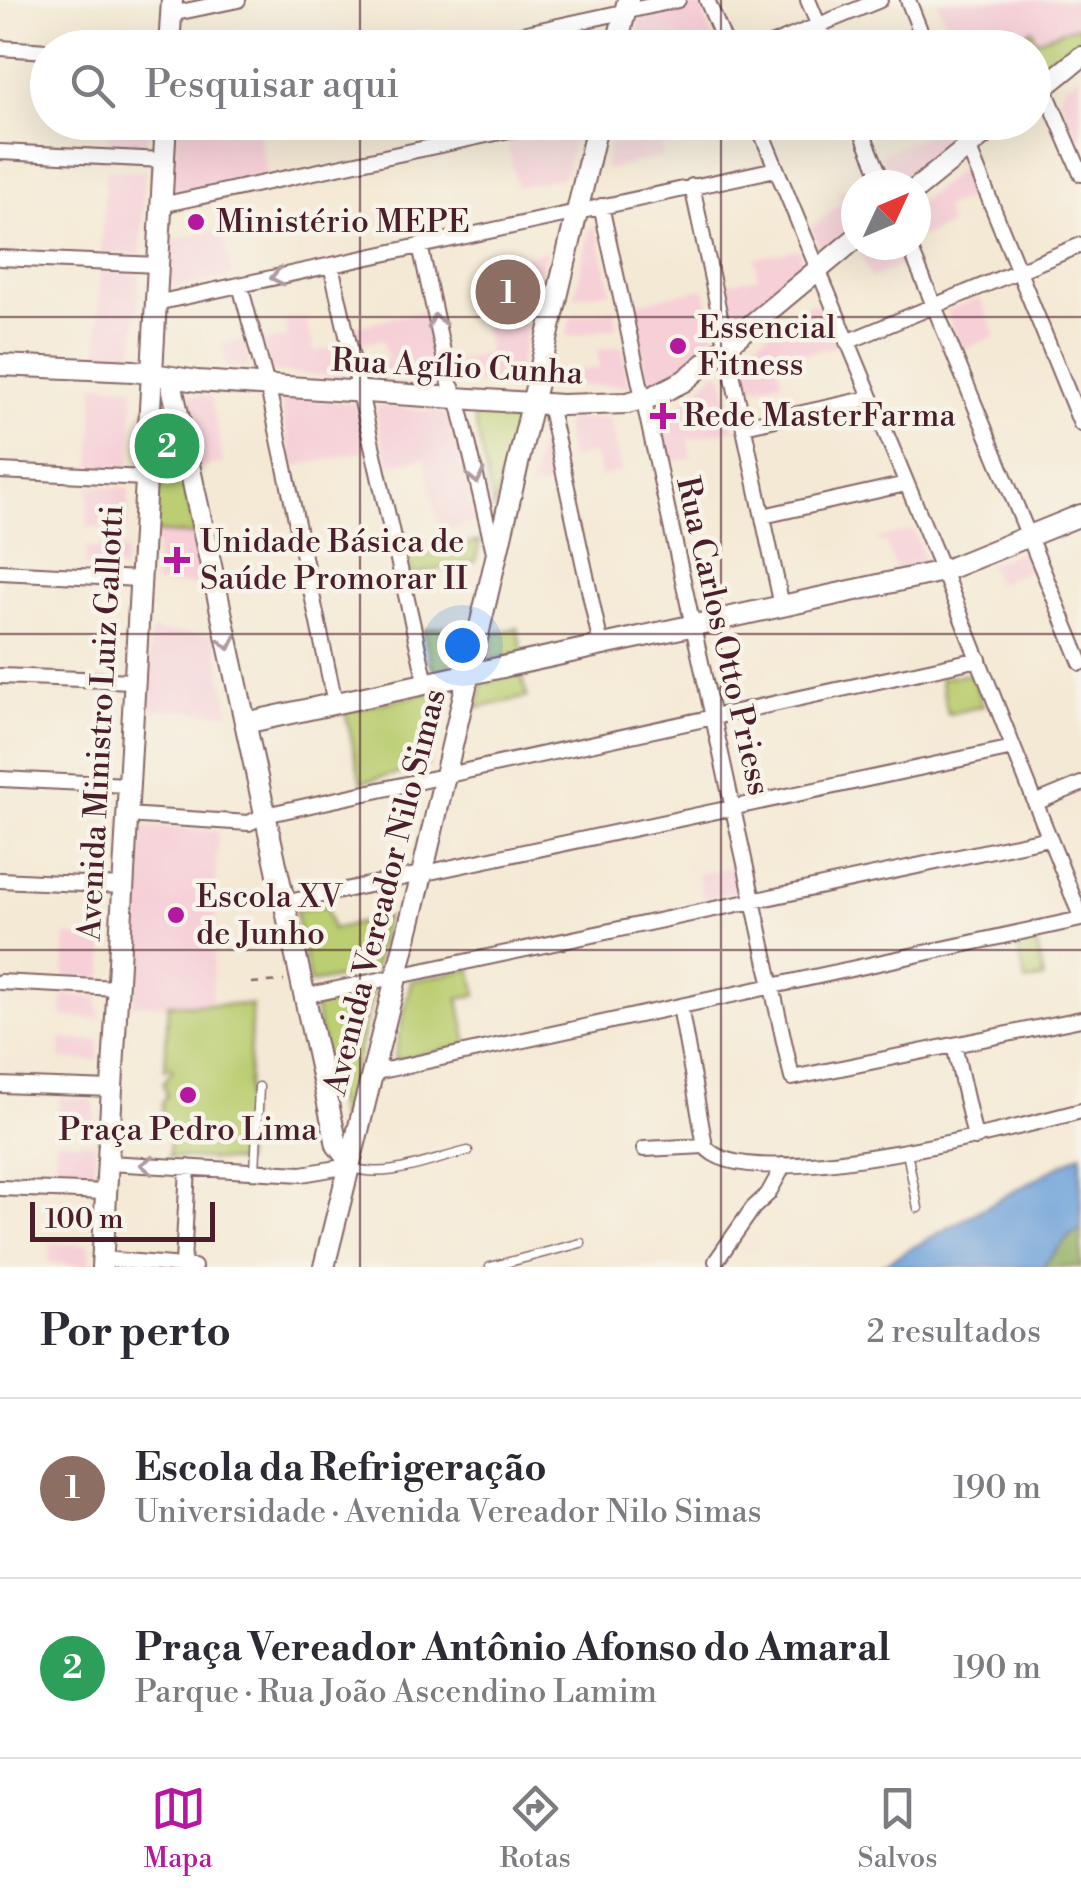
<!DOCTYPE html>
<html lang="pt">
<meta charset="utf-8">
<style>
:root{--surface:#fff;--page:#f7f7f7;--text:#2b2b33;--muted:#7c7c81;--line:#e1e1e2;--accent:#b5179e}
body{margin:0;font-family:"Libre Bodoni",serif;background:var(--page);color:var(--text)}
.compass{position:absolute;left:841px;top:170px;width:90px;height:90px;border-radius:50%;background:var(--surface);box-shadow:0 10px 40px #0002;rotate:46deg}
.scale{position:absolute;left:30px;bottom:25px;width:185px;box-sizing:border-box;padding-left:10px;border:5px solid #4a1f2b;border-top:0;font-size:28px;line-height:35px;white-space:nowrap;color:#4a1f2b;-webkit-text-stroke:8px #f7f3e8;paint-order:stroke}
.you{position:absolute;left:462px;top:645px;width:35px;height:35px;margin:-25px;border:8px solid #fff;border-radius:50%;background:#1a73e8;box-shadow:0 0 0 15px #1a73e833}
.badge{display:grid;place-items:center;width:65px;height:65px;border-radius:50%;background:var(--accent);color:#fff;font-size:32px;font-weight:700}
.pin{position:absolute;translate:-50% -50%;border:5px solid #fff;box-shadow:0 2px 10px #0006}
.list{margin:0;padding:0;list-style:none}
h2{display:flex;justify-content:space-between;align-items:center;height:130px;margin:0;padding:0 40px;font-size:42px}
h2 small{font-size:32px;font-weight:400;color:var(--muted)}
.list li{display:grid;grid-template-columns:65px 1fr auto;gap:30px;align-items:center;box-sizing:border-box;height:180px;padding:0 40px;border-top:2px solid var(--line)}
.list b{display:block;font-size:38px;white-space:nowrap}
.list p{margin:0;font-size:32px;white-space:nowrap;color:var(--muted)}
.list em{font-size:32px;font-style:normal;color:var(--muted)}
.icon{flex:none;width:55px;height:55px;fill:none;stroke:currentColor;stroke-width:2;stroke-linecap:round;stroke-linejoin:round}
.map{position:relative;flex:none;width:1081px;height:1267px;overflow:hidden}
.search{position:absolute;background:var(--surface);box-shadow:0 10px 40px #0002;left:30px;right:30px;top:30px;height:110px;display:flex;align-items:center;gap:25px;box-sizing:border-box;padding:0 35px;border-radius:55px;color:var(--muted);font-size:38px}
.sheet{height:490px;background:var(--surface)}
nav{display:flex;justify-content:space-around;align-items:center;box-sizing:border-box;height:140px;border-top:2px solid var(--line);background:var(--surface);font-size:28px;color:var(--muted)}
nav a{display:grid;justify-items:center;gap:5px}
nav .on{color:var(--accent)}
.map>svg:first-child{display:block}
.built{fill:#f6cfd7}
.green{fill:#bbce72;stroke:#82764e;stroke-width:2.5}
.forest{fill:#94b164;stroke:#6f6848;stroke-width:2.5}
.water{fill:#6ea1d9;stroke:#5c6082;stroke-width:2.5}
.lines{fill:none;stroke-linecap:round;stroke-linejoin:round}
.lane-casing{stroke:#866666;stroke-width:11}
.street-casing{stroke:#866666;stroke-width:18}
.secondary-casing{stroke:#866666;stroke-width:24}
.path{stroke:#866666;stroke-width:2.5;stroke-dasharray:8 8;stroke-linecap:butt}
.lane{stroke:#fff;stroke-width:8}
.street{stroke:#fff;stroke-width:14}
.secondary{stroke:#fff;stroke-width:20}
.oneway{stroke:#ae9aa0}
.grid{fill:none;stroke:#4a1f2b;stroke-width:2.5;stroke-opacity:0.55}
.poi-dot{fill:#b5179e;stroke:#f7f3e8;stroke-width:4}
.labels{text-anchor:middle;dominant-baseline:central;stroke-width:9;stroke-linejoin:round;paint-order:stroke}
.poi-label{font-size:32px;fill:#4a1f2b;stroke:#f7f3e8;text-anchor:start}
.street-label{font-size:32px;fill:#4a1f2b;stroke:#f7f3e8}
</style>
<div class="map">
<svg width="1081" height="1267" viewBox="0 0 1081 1267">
<rect width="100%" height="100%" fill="#f7f3e8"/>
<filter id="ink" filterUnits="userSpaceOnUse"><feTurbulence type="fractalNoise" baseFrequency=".01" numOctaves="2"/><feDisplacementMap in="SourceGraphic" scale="20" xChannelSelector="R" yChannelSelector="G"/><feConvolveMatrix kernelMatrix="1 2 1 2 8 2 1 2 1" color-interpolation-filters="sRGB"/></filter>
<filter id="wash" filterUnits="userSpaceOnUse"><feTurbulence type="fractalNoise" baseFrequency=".0048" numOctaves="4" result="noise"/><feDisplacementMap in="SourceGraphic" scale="40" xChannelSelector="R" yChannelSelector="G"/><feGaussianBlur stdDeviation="2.25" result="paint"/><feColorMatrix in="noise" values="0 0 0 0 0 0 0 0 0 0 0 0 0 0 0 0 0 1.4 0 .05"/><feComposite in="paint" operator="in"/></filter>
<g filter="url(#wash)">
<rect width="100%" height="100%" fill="#f4e9d4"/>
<path class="built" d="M937 0H1081V31L1072 28 1036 40 1014 38 1009 27 956 47Z
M697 6 701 7 717 47H633L639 19Z
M113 25 153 27 152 46 112 45Z
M599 26 595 47H525L524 42Z
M1081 73V150L1060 97 1065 86Z
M108 123H148L146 150 107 148Z
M177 123H256L267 174 173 194Z
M615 123H675L679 142 661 146 663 157 604 170Z
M950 125 955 143 903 185H894L881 154Z
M576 126 564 177 517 187 507 141Z
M965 166 978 194 944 208 950 225 916 239V205Z
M106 170 145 171 141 255 101 253Z
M871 178 874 185H856V223L821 250 811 228 841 203 837 192Z
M593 226 597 229 611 291 575 297 589 230Z
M223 229 232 276 168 290 170 240Z
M868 245H898L906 263 871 278 860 251Z
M799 249 803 267 737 322 732 320 723 284 758 277 755 258Z
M546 251 514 385 457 382 452 361 489 353 475 288 497 283 492 263Z
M100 272 140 274 134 358 98 356Z
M705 288 715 334 712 345 676 374 649 383 632 304Z
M980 298 996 336 962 350 946 311Z
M811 303 821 307 838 346 778 359 782 381 745 389 740 352Z
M614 309 618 327 566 337 571 317Z
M424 311 436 368V383L364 379 360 363 388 361 384 344 382 339 356 345 352 327Z
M306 317 314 351 339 346 343 377 271 372 269 369 263 342 287 337 284 321Z
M245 339 249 367H226L221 344Z
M622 346 628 385 556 386 558 373 600 368 597 350Z
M722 372 735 429 688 439 691 458 667 463 657 410 680 405 715 373Z
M95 383 134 387 130 468 91 467Z
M186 395 211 396 223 463 199 468Z
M280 398 356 403 366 451 293 467Z
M383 405 448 413 476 523 440 530 424 458 388 465 376 412 377 406Z
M571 419H610L622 472 600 476 595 453 570 459 564 425Z
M541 438 546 439 556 484 529 489Z
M89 486 129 488 127 529 87 527Z
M914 530 925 566 896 572 886 542H880L879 538Z
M157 533 193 535 204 586 154 583Z
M86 548 126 550 124 569 85 568Z
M1023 550 1031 570 997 584 988 564Z
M151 631 214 635 230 713 147 710Z
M142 826 218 831 212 1005 133 1004Z
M734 866 739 891 703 899 698 874Z
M66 936 105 939 103 978 64 977Z
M63 995 98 997 100 1019 62 1017Z
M61 1039 99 1041 98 1061 60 1059Z
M59 1098 93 1100 96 1121 57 1119Z
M56 1140 95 1143 93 1182 54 1181Z
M50 1243 90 1245 89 1266 49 1263Z"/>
<path class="green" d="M1010 26 1015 37 1032 30 1036 40 1076 26 1081 28V41L1034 78V48L957 47Z
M160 398H165L196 535 150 532Z
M472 407 517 412 494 509 493 506Z
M480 541 475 562 411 575 407 556Z
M460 624 450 667 433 671 423 630Z
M517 628 523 653 490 660 495 633Z
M521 673 527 697 477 708 483 683Z
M971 674 983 706 948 714 940 678Z
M445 689 426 767 361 782 345 711Z
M326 905 332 929 386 917 374 971 310 983 295 911Z
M1036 941 1044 978 1026 982 1017 945Z
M471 969 477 994 459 999 468 1045 394 1060 411 981Z
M373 991 341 1125 314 1004Z
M168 1004 252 1005 244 1162 169 1157 170 1133 186 1129 169 1128 170 1122 162 1118V1103L167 1095 163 1084 172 1071 171 1067 165 1070Z"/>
<path class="forest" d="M1081 1229V1267H1042L1069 1237Z"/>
<path class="water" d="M1081 1154V1229L1069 1237 1042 1267H878Z"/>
</g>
<g filter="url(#ink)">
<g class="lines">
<defs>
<path id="lane" d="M907 1152 918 1208
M350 1167C386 1181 432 1159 468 1151
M255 1172 259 1087
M490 1267 581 1243"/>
<path id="street" d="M707 0 727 48
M808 0 828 48
M908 0 927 48
M171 14 238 0
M0 48 48 51
M458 48 678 0
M763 48 880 0
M1044 87 1081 174
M757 122 943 571 1081 917
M858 122 884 185
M958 122 1081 424
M0 152 163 160
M692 186 782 606
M161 205 547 122
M601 206 792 1078 1081 1019
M420 245 450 384 457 396 494 552
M909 245 1081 663
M0 258 158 265
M331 265 426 683
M240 285 270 397 335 703
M156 303 776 169
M847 342 1081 245
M549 404 601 645
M744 426 870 398
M0 471 145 478
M763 516 906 484
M0 572 139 579
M0 676 134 681
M0 779 128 785
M1035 803 1081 784
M126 815 249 823 265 815 979 659
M0 880 123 886
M284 903 1013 748
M0 982 117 988
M304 996 1049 838
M680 1006 705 1146C743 1200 1020 1127 1081 1111
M954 1045 975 1138
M372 1073 1081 919
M0 1085 112 1089
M644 1149 705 1146
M108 1163 302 1174 349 1166
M0 1188 106 1192
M103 1259 194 1267
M716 1261 753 1208 768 1194 784 1165
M183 1264 188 1167"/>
<path id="secondary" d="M169 48 172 0
M616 48 628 0
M1034 95 1081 57
M916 189 999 122
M0 365 134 371 197 381 562 405 627 403 654 396 684 381 856 238
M170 377 337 1145 350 1162
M245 723 943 571 1081 515
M102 1267 166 122
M324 1267 422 874 598 122"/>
</defs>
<use href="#lane" class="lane-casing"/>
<use href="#street" class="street-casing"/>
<use href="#secondary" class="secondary-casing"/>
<path class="path" d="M251 983 284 981"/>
<use href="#lane" class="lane"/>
<use href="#street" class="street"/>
<use href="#secondary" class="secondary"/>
</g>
<defs><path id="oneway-chevron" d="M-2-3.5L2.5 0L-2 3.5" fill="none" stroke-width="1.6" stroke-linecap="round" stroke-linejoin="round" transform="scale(2.5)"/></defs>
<g class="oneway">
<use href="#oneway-chevron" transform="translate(277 277) rotate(168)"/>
<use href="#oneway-chevron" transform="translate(436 321) rotate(-103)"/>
<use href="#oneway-chevron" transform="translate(476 477) rotate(77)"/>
<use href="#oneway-chevron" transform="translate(228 643) rotate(78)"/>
<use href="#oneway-chevron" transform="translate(147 1165) rotate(-177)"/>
</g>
</g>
<path class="grid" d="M360 0V48M721 0V48M360 122V1267M721 122V1267M0 317H1081M0 634H1081M0 950H1081"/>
<g class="poi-dot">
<circle cx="196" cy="222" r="10"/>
<circle cx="678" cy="346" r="10"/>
<path d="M658 401h10v10h10v10h-10v10h-10v-10h-10v-10h10z"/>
<path d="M172 545h10v10h10v10h-10v10h-10v-10h-10v-10h10z"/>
<circle cx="176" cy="915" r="10"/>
<circle cx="188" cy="1095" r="10"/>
</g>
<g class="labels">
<g class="poi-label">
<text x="216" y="222">Ministério MEPE</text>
<text x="698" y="328">Essencial<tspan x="698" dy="37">Fitness</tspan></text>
<text x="683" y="416">Rede MasterFarma</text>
<text x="200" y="542">Unidade Básica de<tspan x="200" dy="37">Saúde Promorar II</tspan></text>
<text x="196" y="897">Escola XV<tspan x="196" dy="37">de Junho</tspan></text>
<text x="188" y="1130" text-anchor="middle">Praça Pedro Lima</text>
</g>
<g class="street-label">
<text transform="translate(457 367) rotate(3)">Rua Agílio Cunha</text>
<text transform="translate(723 636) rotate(77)">Rua Carlos Otto Priess</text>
<text transform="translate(101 723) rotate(-87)">Avenida Ministro Luiz Gallotti</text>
<text transform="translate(385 892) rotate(-76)">Avenida Vereador Nilo Simas</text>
</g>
</g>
</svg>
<svg class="compass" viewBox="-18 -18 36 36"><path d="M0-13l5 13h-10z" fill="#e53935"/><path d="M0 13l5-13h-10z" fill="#7c7c81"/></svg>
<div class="scale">100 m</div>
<div class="you"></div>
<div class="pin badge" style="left:508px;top:292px;background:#8d6e63">1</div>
<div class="pin badge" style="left:167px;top:446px;background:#2e9e5b">2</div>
<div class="search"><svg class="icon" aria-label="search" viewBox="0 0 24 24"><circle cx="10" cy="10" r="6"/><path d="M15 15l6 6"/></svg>Pesquisar aqui</div>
</div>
<section class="sheet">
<h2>Por perto<small>2 resultados</small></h2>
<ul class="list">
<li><span class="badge" style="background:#8d6e63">1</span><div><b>Escola da Refrigeração</b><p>Universidade · Avenida Vereador Nilo Simas</p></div><em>190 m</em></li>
<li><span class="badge" style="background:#2e9e5b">2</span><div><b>Praça Vereador Antônio Afonso do Amaral</b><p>Parque · Rua João Ascendino Lamim</p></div><em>190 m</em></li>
</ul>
</section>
<nav>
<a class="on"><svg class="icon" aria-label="map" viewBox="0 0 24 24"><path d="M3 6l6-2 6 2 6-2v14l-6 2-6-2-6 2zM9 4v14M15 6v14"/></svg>Mapa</a>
<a><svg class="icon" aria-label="directions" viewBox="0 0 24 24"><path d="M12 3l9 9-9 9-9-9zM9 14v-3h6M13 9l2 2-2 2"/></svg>Rotas</a>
<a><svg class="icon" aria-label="saved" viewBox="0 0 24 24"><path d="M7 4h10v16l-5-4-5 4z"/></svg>Salvos</a>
</nav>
